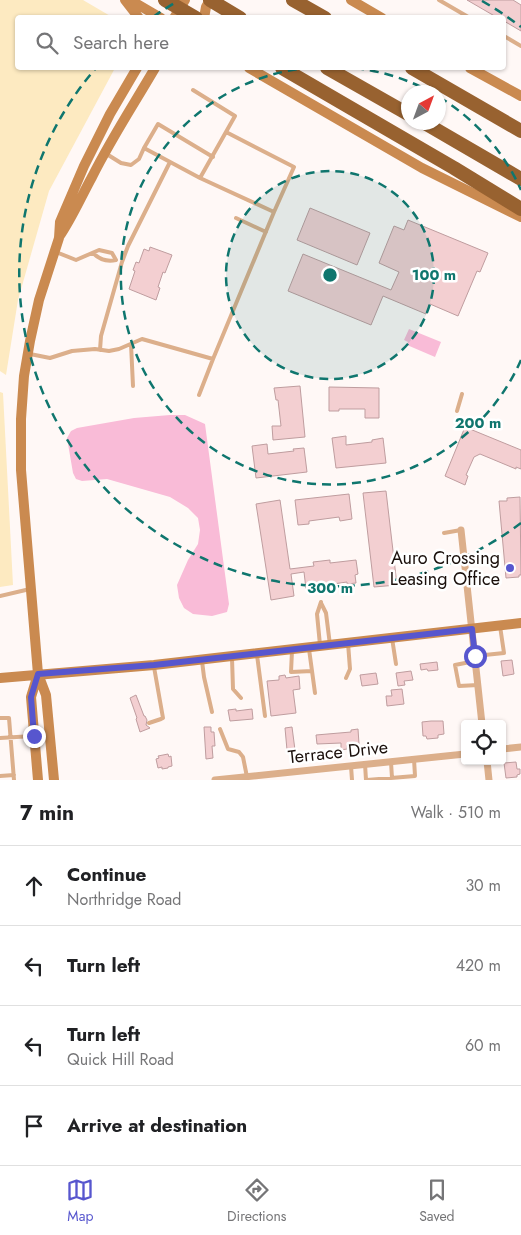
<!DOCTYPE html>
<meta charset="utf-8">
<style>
:root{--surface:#fff;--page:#f6f6f6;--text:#202124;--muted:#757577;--line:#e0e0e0;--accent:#5756ce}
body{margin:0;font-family:Jost,sans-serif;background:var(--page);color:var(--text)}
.controls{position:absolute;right:15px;bottom:15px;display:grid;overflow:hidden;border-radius:5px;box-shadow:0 1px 4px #0004}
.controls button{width:45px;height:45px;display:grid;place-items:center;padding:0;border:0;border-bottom:1px solid var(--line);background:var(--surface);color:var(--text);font:25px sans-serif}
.compass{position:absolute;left:401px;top:85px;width:45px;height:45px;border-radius:50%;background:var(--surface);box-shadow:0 1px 4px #0004;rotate:41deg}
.stop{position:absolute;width:15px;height:15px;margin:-11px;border:4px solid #5756ce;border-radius:50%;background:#fff}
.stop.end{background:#5756ce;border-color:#fff;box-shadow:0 1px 5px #0008}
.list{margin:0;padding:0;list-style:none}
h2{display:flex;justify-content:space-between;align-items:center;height:65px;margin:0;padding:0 20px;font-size:21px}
h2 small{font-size:16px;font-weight:400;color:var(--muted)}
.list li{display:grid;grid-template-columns:32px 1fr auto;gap:15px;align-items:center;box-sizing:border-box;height:80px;padding:0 20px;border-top:1px solid var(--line)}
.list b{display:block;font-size:19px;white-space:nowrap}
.list p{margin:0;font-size:16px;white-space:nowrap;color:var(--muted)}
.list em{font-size:16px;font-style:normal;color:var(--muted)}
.icon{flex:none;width:28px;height:28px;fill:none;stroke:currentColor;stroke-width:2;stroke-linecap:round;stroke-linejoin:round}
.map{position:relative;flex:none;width:521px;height:780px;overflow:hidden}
.search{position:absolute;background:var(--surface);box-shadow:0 1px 4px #0004;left:15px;right:15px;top:15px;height:55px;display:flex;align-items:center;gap:12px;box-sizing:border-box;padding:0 18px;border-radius:5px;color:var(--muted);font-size:19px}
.sheet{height:385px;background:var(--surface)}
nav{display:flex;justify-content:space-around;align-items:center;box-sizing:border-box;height:70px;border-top:1px solid var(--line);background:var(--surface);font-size:14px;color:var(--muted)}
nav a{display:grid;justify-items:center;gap:2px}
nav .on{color:var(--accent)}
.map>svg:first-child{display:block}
.green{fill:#fdeac1}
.water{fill:#f9bbd7}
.building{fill:#f3cfd1;stroke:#bf9d9f}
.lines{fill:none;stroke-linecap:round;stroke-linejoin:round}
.lane{stroke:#dcaf8b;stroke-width:4}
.street{stroke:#dcaf8b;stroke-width:7}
.secondary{stroke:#ca8a50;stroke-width:10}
.highway{stroke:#986230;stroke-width:14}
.highway-bridge{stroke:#986230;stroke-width:14}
.route{stroke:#5756ce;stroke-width:6}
.ring{fill:none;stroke:#0f766e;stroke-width:2.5;stroke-dasharray:9 6}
.poi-dot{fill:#5756ce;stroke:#fff;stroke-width:2}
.labels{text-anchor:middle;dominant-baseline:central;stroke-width:5;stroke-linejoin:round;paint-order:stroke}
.poi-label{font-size:18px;fill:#1a0f0b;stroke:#fff;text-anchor:end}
.street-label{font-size:18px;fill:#1a0f0b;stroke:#fff}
.centre{fill:#0f766e;stroke:#fff;stroke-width:2.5}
.ring-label{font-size:15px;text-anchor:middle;font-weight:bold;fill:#0f766e;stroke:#fff;stroke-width:5;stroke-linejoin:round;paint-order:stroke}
</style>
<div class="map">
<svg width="521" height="780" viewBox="0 0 521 780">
<rect width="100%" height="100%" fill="#fff8f6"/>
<path class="green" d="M0 0H83L112 17 18 18V68H115L49 191 18 300 6 375 0 371Z
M0 392 3 393 13 585 0 587Z"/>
<path class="water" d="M409 329 441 342 435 357 407 345 408 342 404 340Z
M170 415H185L205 424 229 604 227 612 212 616 193 614 184 608 179 598 177 585 188 560 198 544 200 530 198 518 188 508 170 497 107 479 82 481 76 479 73 473 67 438 71 431 77 428 134 418Z"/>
<path class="building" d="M467 0H513L521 5V31L504 21V18H498Z
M310 208 370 233 357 265 297 240Z
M408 220 488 253 480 272 477 271 458 316 430 304 426 314 383 296 371 325 288 291 303 254 391 290 399 272 379 263 394 226 404 230Z
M150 247 172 255 165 273 163 272 158 287 160 288 156 300 129 289 135 271 133 270 136 262 139 263 144 249 149 251Z
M300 386 305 437 273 440 272 426H281L278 400H276L274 388Z
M329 387 379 388V418H365V409H339V411H329Z
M465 427 521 450V469L516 467V469L480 454 474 457 466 475 468 476 465 485 445 476Z
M346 436V445L372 442V440L383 438 386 463 336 468 332 438Z
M267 444 268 454 294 451 293 449 304 448 307 472 256 478 252 446Z
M386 491 397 585 374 587 363 493Z
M349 494 352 519 340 521 339 517 309 521V524L298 525 295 500Z
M520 497 521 575H519V577L506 578 499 501H507V498Z
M280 500 290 569 314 566 313 562 330 560V563L356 560 358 574 355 575 356 583 347 584V582L333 584V585L325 586V588L318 589 317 587 306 589 304 572 291 574 294 596 271 600 256 504Z
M512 660 514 674 503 676 501 661Z
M437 662 438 670 428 671 427 669 421 670 420 664Z
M411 671 413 680 404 681 405 685 398 686 396 673Z
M376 673 378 684 362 686 360 675Z
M285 675 286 678 299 676 300 689 293 690 296 713 271 716 267 681 279 680V676Z
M402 689 404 704 387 706 386 696H392L391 690Z
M136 695 144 716H145L147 720 146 725 150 728 140 732 136 719 137 718 130 698Z
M236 709V711L252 709 253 719 230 721 228 710Z
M431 721H443L444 734 438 735V738L427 739 426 736H423L422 722Z
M204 727H211V732H214L215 746H212L213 758 206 759Z
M292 727 295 750H287L285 728Z
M358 729 359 744 347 745V749L341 750V743L317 744 316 735 351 732V730Z
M168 754 169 757 171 756 172 766 168 767V768L162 769V767L158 768 156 759 159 758 158 756Z
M516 762 517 769H520V774L517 775V777L506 778 504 763Z"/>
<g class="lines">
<path class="lane" d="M439 0 470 18
M504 36 521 46
M226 132 294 167 274 212
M105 153 121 163 131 165 139 159 144 148
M200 178 144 148 158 124 213 157
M236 218 266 232
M56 252 76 260 99 250 112 253 116 260C107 262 100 260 93 253
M131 344 133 386
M100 350 101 336 122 262 128 246 170 162
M30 354 50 358 72 351 95 349 109 351 119 349 142 339 213 359 274 212 200 178 235 116 193 90
M199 395 213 359
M457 411 462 394
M444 533 461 530
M0 596 30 589
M321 603 326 613 330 645
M392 638 396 664
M320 645 317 614 321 602
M292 651 291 672 312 671 309 649
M257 655 265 716
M475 656 504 653 500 626
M232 658 233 689 241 698
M202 661 204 677 212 712
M475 661 455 665 459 686 478 685
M312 671 315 693
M346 678 350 669 348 643
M0 718H9L14 780
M149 723 161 719 163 718 154 667
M220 729 228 749 239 752 243 757 247 777
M0 738 33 736
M391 762 392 778
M365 764 366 780
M351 766 352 780
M0 776 14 775
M367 780 415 776 414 759"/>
<path class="street" d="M461 530 482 724
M502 749 521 747
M487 761 489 780
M215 780 465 754"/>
<path class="secondary" d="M125 0 139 18
M130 0 161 18
M351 0 382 18
M174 18 185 0
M204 18 206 7 210 0
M249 68 422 168 521 217
M470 68 521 96
M59 237C72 218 81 197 92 177 111 139 134 104 155 68
M0 678 154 665 521 623
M38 780 31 697 38 674
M54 780 46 695 38 674 21 470V419L24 376 30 341 39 300 59 238 60 222 84 166 110 114 137 68"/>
<path class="highway" d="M293 0 325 18
M282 68 454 168 521 209
M327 68 408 114
M412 68 521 131
M423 122 521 179"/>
<path class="highway-bridge" d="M165 0 196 18
M210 0 240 18"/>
</g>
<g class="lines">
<path class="route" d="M34 736 31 697 38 674 154 665 472 629 475 656"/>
</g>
<circle cx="330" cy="275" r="104" fill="#0f766e" fill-opacity=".12"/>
<g class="ring">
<circle cx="330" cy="275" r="104"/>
<path d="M521 360A209 209 0 1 1 305 68M355 68A209 209 0 0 1 431 92M439 97A209 209 0 0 1 521 190"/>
<path d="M521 523A313 313 0 0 1 96 68M153 17A313 313 0 0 1 178 1M482 1A313 313 0 0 1 521 27"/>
</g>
<circle class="poi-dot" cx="510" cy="568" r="5"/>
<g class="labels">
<g class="poi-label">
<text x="500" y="558">Auro Crossing<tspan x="500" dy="21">Leasing Office</tspan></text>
</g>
<g class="street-label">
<text transform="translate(338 752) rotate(-6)">Terrace Drive</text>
</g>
</g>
<circle cx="330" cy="275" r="8" class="centre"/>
<g class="ring-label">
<text x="434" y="280">100 m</text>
<text x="478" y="428">200 m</text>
<text x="330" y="593">300 m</text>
</g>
</svg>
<div class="controls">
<button><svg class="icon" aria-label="locate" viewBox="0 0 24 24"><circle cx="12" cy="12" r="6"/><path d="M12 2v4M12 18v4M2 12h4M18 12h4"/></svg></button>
</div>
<svg class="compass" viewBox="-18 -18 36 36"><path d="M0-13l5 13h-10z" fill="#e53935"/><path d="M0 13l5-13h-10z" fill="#757577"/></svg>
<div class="stop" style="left:475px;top:656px"></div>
<div class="stop end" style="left:34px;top:736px"></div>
<div class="search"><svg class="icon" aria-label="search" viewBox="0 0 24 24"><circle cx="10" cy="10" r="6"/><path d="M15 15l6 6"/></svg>Search here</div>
</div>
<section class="sheet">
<h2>7 min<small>Walk · 510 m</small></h2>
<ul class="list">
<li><svg class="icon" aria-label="ahead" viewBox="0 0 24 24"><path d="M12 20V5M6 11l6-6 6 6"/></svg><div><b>Continue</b><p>Northridge Road</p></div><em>30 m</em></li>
<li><svg class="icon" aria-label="left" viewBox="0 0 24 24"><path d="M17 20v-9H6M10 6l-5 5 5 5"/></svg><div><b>Turn left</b></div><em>420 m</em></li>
<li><svg class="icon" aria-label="left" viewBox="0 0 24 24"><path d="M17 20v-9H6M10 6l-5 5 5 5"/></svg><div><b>Turn left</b><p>Quick Hill Road</p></div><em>60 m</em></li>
<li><svg class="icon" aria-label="arrive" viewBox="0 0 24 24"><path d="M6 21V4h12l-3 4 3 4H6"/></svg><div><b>Arrive at destination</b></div></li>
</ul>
</section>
<nav>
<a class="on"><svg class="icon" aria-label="map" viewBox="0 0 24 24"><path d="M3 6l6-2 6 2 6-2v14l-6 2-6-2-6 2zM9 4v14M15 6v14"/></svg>Map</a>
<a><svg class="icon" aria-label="directions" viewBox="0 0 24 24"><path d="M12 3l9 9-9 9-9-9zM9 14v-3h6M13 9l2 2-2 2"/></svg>Directions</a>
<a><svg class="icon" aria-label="saved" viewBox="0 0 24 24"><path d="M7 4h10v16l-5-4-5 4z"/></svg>Saved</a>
</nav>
